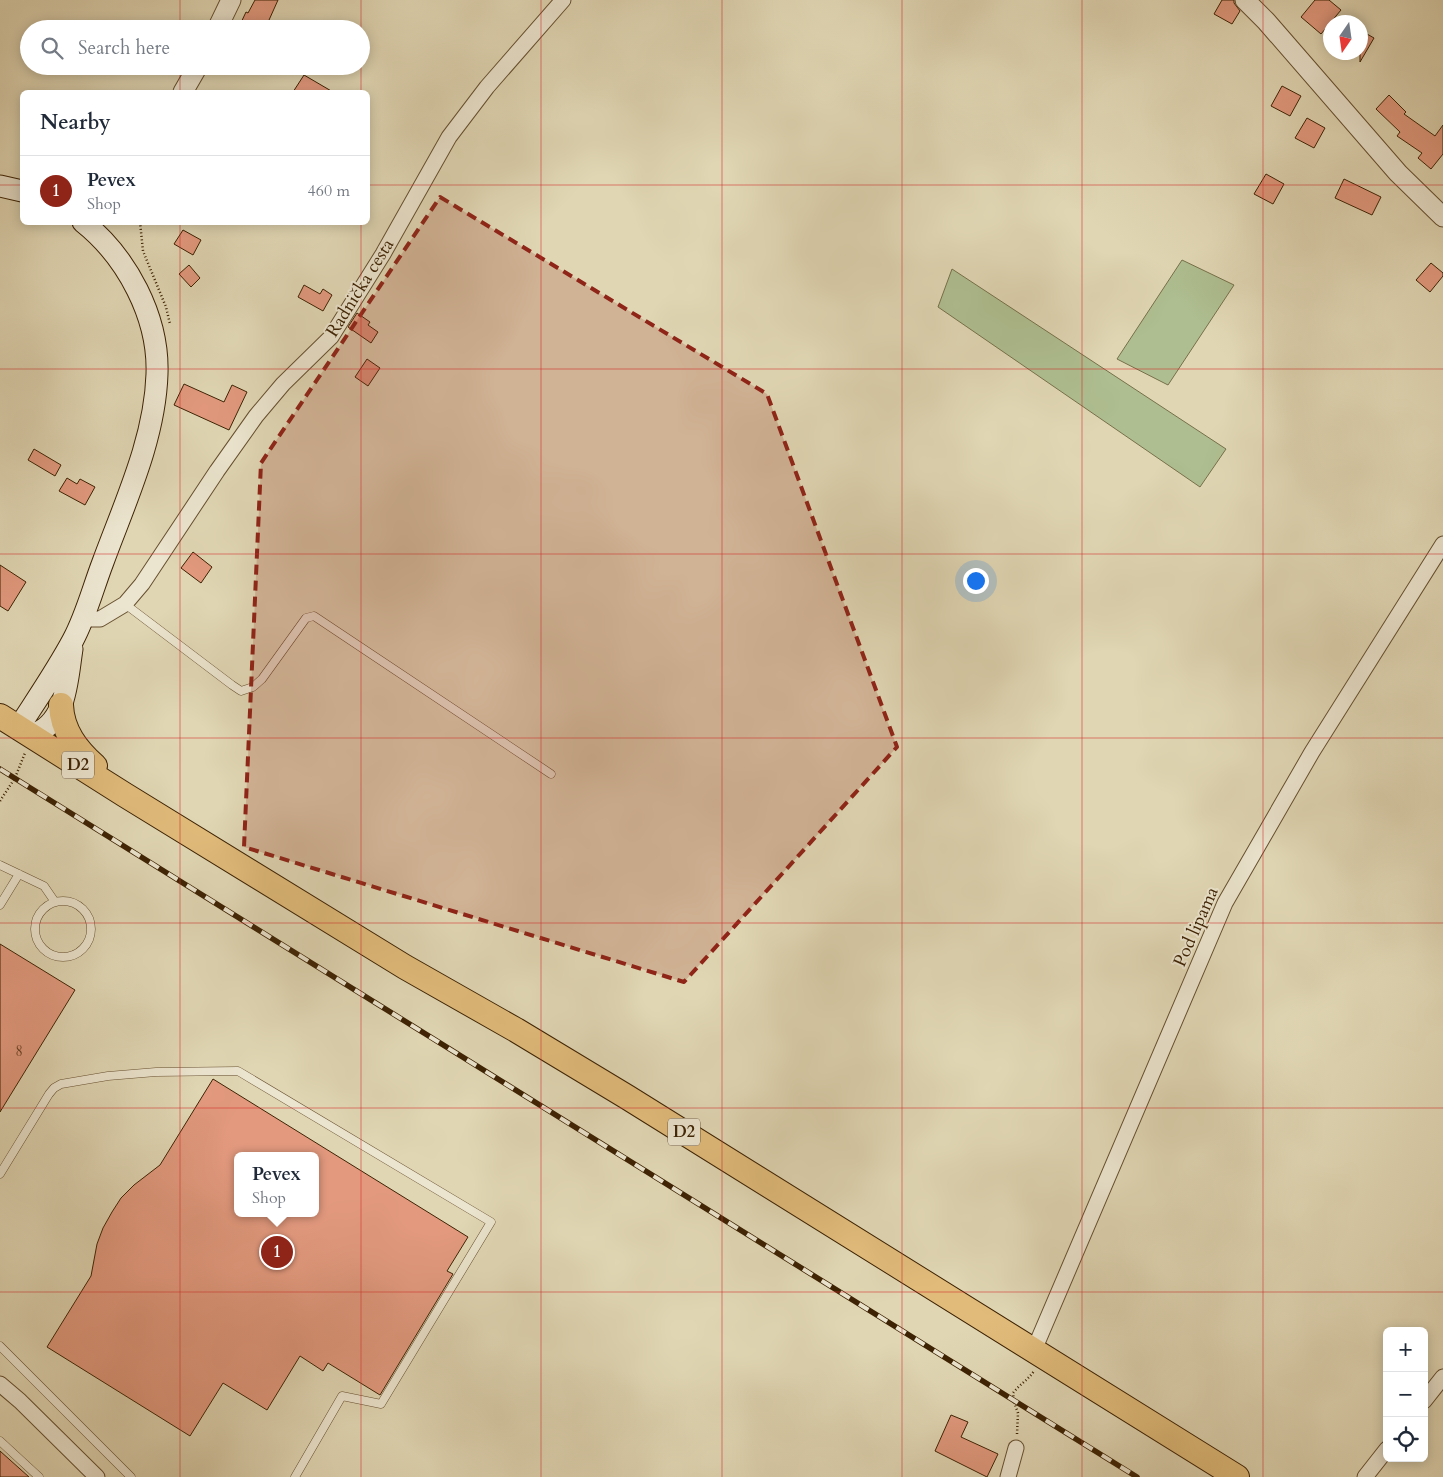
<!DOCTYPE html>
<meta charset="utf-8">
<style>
:root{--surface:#fff;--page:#f6f6f7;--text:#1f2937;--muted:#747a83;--line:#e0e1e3;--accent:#8f2418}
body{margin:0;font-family:Cardo,serif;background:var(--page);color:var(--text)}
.controls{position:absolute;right:15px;bottom:15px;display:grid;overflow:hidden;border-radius:8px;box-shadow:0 2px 12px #0003}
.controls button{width:45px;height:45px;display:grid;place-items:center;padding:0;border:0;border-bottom:1px solid var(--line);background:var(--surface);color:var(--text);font:25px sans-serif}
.compass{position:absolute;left:1323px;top:15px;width:45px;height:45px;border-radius:50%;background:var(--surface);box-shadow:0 2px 12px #0003;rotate:193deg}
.you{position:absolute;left:975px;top:580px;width:18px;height:18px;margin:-12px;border:4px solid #fff;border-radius:50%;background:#1a73e8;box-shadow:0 0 0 8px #1a73e833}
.badge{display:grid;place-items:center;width:32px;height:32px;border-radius:50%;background:var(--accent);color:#fff;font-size:16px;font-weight:700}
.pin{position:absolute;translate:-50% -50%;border:2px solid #fff;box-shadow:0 1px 5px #0006}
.popup{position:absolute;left:234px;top:1152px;width:85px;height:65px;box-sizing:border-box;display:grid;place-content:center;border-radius:8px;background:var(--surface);filter:drop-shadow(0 1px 4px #0005);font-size:16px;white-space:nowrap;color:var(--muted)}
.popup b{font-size:19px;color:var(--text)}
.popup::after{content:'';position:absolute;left:50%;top:100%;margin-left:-10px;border:10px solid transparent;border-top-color:var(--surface)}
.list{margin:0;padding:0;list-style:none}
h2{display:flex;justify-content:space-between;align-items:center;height:65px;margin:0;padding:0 20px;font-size:21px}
h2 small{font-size:16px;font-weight:400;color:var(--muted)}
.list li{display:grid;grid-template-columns:32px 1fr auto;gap:15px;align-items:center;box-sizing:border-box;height:70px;padding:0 20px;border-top:1px solid var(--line)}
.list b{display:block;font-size:19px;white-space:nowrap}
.list p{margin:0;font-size:16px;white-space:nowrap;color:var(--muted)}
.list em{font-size:16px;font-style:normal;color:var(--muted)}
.icon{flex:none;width:28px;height:28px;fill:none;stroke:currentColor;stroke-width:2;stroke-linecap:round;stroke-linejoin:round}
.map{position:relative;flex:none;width:1443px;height:1477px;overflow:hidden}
.search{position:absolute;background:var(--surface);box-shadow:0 2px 12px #0003;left:20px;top:20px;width:350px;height:55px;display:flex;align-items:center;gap:12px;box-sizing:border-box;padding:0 18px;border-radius:28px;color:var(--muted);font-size:19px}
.panel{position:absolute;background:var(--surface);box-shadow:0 2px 12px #0003;left:20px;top:90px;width:350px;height:135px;border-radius:8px}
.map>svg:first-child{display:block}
.green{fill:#aebe90;stroke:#76704a}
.building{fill:#e2997e;stroke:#3d2203;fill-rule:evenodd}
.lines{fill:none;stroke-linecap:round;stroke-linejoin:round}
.service-casing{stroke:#664f2f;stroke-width:9}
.minor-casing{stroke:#664f2f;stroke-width:17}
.tertiary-casing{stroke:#664f2f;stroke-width:21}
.secondary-casing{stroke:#3d2203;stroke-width:23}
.primary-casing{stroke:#3d2203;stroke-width:26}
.path{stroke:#3d2203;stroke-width:2.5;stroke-dasharray:1 2.5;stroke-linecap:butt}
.service{stroke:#ebe4ce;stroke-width:8}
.minor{stroke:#ebe4ce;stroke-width:15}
.tertiary{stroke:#ebe4ce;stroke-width:19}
.secondary{stroke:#ebe4ce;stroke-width:21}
.primary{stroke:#e0bb7a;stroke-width:24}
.rail-casing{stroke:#3d2203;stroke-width:5.5}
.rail{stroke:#ebe4ce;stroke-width:4;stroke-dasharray:11;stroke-linecap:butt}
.marked{fill:#8f2418;fill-opacity:0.2;stroke:#8f2418;stroke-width:4;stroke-dasharray:10 6;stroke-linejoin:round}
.grid{fill:none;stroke:#d62828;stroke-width:1;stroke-opacity:0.55}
.labels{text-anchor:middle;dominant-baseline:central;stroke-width:4;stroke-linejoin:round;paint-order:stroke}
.number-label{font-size:15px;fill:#664022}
.shield{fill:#ebe4ce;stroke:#715c40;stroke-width:1}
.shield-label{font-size:16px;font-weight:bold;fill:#3d2203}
.street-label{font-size:18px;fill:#3d2203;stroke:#ebe4ce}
</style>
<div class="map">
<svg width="1443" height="1477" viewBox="0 0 1443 1477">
<rect width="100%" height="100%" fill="#e0d6b3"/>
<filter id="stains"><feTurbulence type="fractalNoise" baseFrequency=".004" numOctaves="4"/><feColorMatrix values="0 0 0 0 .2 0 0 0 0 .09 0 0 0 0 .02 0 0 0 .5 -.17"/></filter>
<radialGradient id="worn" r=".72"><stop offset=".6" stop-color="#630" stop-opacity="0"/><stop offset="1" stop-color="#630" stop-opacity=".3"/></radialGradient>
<path class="green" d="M1182 260 1234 285 1168 385 1117 359Z
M952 269 1226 449 1200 487 938 307Z"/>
<path class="building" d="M255 0H278L265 29H238L246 12 248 13Z
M1222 0H1234V3L1240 11 1232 24 1214 14Z
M1315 0H1329L1341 10 1321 34 1301 17Z
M1360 30 1374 38 1360 62Z
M304 75 333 92H293Z
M1282 86 1301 96 1290 116 1271 106Z
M1389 95 1406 112 1404 114 1435 136 1443 125V154L1431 169 1418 158 1422 153 1397 136 1400 132 1376 109Z
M1307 118 1325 128 1314 148 1295 138Z
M1266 174 1284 184 1273 204 1254 194Z
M1344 179 1381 197 1372 215 1335 198Z
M183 230 201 240 193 255 174 244Z
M1431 263 1443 273V276L1430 292 1416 280Z
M189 265 200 278 191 287 179 274Z
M304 285 320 294 323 289 332 295 323 311 298 297Z
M357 313 370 322 368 325 378 332 371 343 348 327Z
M367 359 380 368 368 386 355 377Z
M184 384 224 402 232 385 247 392 229 430 174 405Z
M34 449 61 465 55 476 28 460Z
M67 478 77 484 80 479 95 487 85 505 59 491Z
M193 552 212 567 201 583 181 568Z
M0 565 26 582 8 611 0 606Z
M0 944 75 990 0 1112Z
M213 1079 468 1237 447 1271 453 1274 380 1395 328 1363 323 1371 300 1356 267 1410 223 1383 190 1436 47 1347 91 1276 97 1244 103 1228 112 1212 121 1198 134 1185 160 1165ZM238 1156H316V1213H238Z
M951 1415 968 1422 961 1437 998 1454 987 1477 935 1451Z
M0 1451 29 1477H0Z"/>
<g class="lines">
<defs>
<path id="service" d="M125 604 232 685 241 691 253 687 262 679 306 618 314 616 551 774
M0 865 44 886 55 902
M35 929a28 28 0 1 1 56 0a28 28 0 1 1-56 0Z
M0 905 19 874
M0 1174 49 1094 54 1088 61 1084 108 1076 156 1072 238 1071 491 1222 381 1404 342 1396 295 1477
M0 1346 131 1477
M0 1441 39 1477"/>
<path id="minor" d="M81 619H100L125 604 142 584 217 471 256 416 283 384 331 337 383 254 449 137 487 87 563 0
M1034 1350 1225 903 1312 752 1443 544
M0 1384 20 1401 97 1477
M1424 1401 1443 1377
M1008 1477 1016 1448
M1365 1477 1387 1449"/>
<path id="tertiary" d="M1245 0 1266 21 1398 173 1443 217
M217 29 231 0
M183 92 198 66"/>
<path id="secondary" d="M0 186 22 191
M19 727C37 699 57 670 73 640 86 616 93 588 103 562 125 502 155 439 157 374 159 317 127 257 83 222
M31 735C67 725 67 680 72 649"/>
<path id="primary" d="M61 705C62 731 77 750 95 766
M0 716 125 795 405 967 516 1030 627 1097 1237 1477"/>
</defs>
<use href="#service" class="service-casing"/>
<use href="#minor" class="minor-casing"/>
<use href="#tertiary" class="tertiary-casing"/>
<use href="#secondary" class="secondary-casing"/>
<use href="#primary" class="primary-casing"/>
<path class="path" d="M140 222 143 251 166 307 170 324
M0 801 15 778 25 753
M1017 1434 1018 1413 1014 1402 1013 1393C1020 1384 1028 1380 1034 1371"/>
<use href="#service" class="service"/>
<use href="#minor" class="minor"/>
<use href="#tertiary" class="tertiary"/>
<use href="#secondary" class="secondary"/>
<use href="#primary" class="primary"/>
<defs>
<path id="rail" d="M0 769 1137 1477"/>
</defs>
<use href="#rail" class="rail-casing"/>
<use href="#rail" class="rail"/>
</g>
<path class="marked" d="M440 197 767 394 897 747 684 982 244 847 261 463Z"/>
<path class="grid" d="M180 0V29M361 0V29M541 0V1477M722 0V1477M902 0V1477M1082 0V1477M1263 0V1477M180 66V92M361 66V92M0 185H22M368 185H1443M180 222V1477M361 222V1477M0 369H1443M0 554H1443M0 738H1443M0 923H1443M0 1108H1443M0 1292H1443"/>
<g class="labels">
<g class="number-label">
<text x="19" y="1051">8</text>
</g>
<g class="shield">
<rect x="62" y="751.5" width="32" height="27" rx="4"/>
<rect x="668" y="1118.5" width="32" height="27" rx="4"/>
</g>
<g class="shield-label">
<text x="78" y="765">D2</text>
<text x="684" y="1132">D2</text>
</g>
<g class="street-label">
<text transform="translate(360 288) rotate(-58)">Radnička cesta</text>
<text transform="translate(1196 927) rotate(-66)">Pod lipama</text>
</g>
</g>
<rect width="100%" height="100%" filter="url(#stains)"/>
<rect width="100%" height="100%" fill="url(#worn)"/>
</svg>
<div class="controls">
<button>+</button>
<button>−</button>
<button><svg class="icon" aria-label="locate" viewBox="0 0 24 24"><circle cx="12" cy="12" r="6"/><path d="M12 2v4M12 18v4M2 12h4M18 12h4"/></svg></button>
</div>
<svg class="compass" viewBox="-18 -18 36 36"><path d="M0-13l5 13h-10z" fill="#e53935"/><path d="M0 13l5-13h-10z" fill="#747a83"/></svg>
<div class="you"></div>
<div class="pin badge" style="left:277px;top:1252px">1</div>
<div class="popup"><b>Pevex</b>Shop</div>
<div class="search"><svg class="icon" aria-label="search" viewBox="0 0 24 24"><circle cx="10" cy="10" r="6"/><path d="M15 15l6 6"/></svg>Search here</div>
<section class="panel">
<h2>Nearby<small></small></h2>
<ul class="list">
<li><span class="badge">1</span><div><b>Pevex</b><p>Shop</p></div><em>460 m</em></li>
</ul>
</section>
</div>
